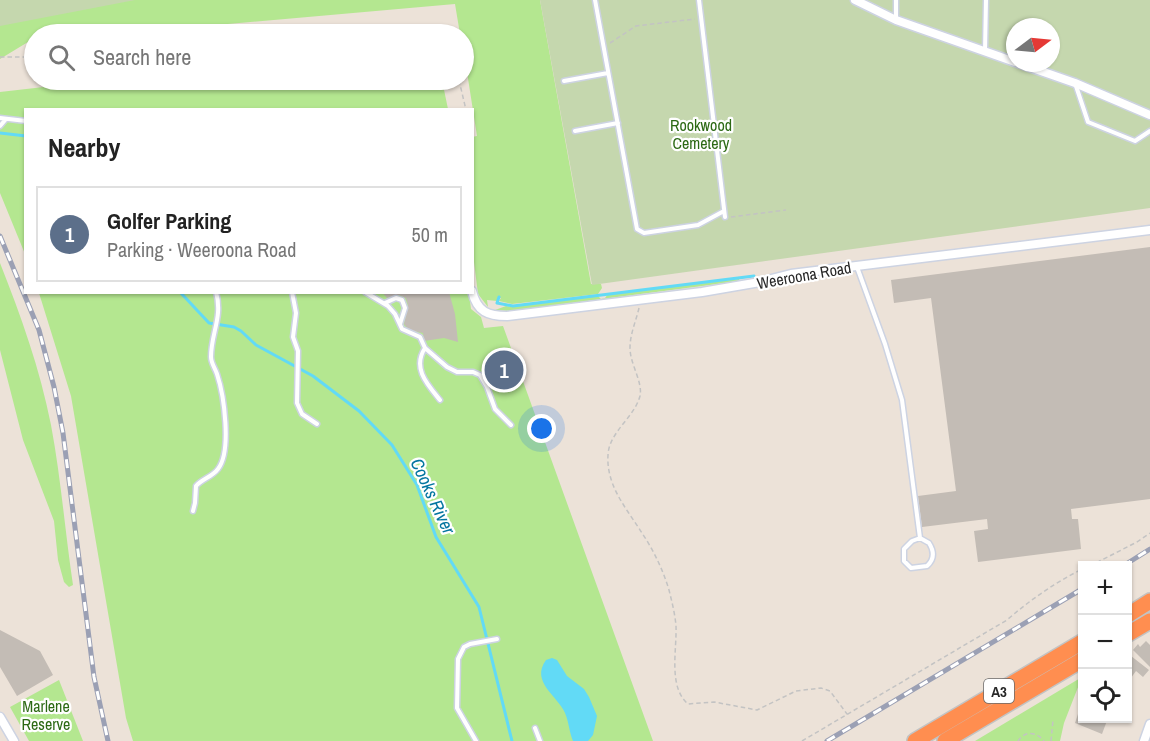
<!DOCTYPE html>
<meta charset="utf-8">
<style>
:root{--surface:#fff;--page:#f2f2f2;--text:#222;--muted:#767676;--line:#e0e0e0;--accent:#db2777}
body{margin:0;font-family:"Archivo Narrow",sans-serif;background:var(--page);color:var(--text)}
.controls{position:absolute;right:18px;bottom:18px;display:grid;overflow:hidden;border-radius:0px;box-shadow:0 2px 4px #0004}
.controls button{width:54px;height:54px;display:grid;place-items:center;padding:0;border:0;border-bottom:2px solid var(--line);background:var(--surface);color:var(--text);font:30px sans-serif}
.compass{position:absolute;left:1006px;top:18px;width:54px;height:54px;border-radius:50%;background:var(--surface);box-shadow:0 2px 4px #0004;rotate:74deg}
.you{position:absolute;left:542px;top:429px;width:21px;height:21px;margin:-15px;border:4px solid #fff;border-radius:50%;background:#1a73e8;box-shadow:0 0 0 9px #1a73e833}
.badge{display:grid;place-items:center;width:39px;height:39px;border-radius:50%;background:var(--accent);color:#fff;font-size:20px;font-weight:700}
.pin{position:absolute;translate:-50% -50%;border:3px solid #fff;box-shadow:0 2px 6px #0006}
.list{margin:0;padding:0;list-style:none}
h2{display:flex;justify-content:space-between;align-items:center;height:78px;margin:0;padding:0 24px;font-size:26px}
h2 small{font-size:20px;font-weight:400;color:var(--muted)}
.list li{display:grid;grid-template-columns:39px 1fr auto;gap:18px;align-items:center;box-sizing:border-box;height:96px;margin:0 12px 12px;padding:0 12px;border:2px solid var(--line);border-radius:0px}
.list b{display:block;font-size:22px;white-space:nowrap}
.list p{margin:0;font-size:20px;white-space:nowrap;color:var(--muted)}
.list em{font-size:20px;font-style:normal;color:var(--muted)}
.icon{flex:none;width:33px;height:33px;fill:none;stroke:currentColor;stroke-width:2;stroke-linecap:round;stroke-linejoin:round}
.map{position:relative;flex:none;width:1150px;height:741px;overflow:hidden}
.search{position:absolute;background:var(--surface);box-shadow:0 2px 4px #0004;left:24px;top:24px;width:450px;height:66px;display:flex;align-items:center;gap:15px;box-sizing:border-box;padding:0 21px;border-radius:33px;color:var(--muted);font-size:22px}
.panel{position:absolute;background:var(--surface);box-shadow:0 2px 4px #0004;left:24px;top:108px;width:450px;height:186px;border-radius:0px}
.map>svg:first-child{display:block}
.green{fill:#b4e790}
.cemetery{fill:#c5d7ae;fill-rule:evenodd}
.water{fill:#62daf6}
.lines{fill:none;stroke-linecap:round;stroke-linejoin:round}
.stream{stroke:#62daf6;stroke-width:3}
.building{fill:#c3bcb5}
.lane-casing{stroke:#cdd3e2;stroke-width:7}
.street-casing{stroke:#cdd3e2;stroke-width:11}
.highway-casing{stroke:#c3c3c3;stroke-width:18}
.path{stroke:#c3c3c3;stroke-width:1.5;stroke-dasharray:4.5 3;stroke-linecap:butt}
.lane{stroke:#fff;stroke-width:4}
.street{stroke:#fff;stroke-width:8}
.highway{stroke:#ff8e50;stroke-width:15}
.rail-casing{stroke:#9ba0b4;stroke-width:5}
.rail{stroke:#fff;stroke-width:3;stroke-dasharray:9;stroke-linecap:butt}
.labels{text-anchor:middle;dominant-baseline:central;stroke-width:4.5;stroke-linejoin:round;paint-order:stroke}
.shield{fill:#fff;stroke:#686868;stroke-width:1.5}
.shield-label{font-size:15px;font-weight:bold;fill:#282828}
.park-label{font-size:16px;fill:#2c6914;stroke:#fff}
.street-label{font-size:16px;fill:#282828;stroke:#fff}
.water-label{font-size:18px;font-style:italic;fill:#0476a0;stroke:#fff}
</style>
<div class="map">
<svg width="1150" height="741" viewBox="0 0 1150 741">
<rect width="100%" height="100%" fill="#ece2d8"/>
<path class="green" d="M0 0H540L591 284H601L602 288 598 294 512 304 499 301 501 298H498L497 301 487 300 488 307 478 294 472 246V137L477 136 464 53V34H460L455 4 115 34H34V42H28L0 59Z
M105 80H442L448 109 26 110 25 254 0 193V92Z
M0 263C21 316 40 369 51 425 61 478 65 532 73 585L69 587 64 582 58 560 54 521 23 440 0 350Z
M739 279 740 281 511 311 495 310 506 306 512 307 598 296 601 299 605 298 608 294Z
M39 293H469L471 309 481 317 484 328 503 326 653 741H133L126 718 71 396Z
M1082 677 1064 723 1060 741H975Z
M59 680 83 741H29L10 707Z"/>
<path class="cemetery" d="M0 0H135L0 26Z
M540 0H1150V208L592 285ZM1015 27H1051V63H1015Z"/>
<path class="water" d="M552 658 557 660 567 676 584 689 589 697 597 716 593 735 588 741H573C569 732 569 722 565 713 558 696 530 682 546 660Z"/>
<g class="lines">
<path class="stream" d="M0 133 26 136
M180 292 209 323 234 327 241 331 256 345 313 376 359 411 392 445 417 485 436 537 479 607 512 741
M499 297 497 303 513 306 754 276"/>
</g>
<path class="building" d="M1150 247V499L1071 509 1072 519H1078L1081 549 978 562 974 531 988 529 987 519 922 527 918 496 956 491 931 298 894 303 891 280Z
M382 292H449L455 314 458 342 444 338 424 341 423 333 409 330 404 324 408 305 406 298 399 295 387 298Z
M0 630 40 651 53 675 17 696 0 667Z
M1146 641 1150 645V667L1133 650 1138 644 1140 647Z
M1131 656 1149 670 1143 677 1136 671 1128 682V661Z
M1078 714 1082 716V718H1108L1102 734 1075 723Z"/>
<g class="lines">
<defs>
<path id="lane" d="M595 0 637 229 644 233 698 225 724 211
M699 0 725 217
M896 19V0
M985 51 986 0
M564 81 608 73
M1076 86 1088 122 1135 141 1150 131
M0 118 26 121
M0 126 6 119
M575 131 618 123
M857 267 885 344 902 400 920 538 929 543C934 551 935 559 927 566L911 568 904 561V549L912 541 920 538
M292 292 296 313 293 337 298 351 297 403 302 414 317 424
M365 292 388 306 395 314 402 329 420 337 425 348 447 367 457 372H473L480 375 487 387 495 409 511 425
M385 303 396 298 402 300 405 308 400 324
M425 348C412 368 427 384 440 400
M193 511 195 503 196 486C202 479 212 477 218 469 232 451 224 395 217 374 215 368 211 363 211 357 211 333 223 317 216 292
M535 728 540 741
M476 741 457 708 458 659 464 647 470 644 497 639"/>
<path id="street" d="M855 0 896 20 1015 62
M1018 63 1075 83 1150 115
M472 291C477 312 488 316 507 316L702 292 760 282 791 274 1150 230
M0 717 14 741
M1144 741 1150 724"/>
<path id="highway" d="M1128 615 1150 601
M1128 634 1150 621
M915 741 1082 642
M945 741 1082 660"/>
</defs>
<use href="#lane" class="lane-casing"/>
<use href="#street" class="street-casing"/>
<use href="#highway" class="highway-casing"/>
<path class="path" d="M402 34 429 29 443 34
M610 43 636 26 695 19
M0 57H34
M459 80 466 110
M731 217 786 210
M639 308C636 321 630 334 630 348 630 364 643 382 640 396 634 418 609 432 608 455 606 486 627 509 642 533 654 551 663 570 669 590 672 602 675 614 676 626 677 650 668 687 688 704L714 702 757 710 796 691 821 688 830 691 847 714
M1090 566 1137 542 1150 533
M802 741 1007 620C1031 599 1055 583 1082 569
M1018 741C1025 730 1037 732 1044 741
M1051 741 1053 720"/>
<use href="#lane" class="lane"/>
<use href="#street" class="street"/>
<use href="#highway" class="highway"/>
<defs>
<path id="rail" d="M0 236 39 330 54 387 63 433 94 677 108 741
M1123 566 1150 549
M827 741 1082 589"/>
</defs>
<use href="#rail" class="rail-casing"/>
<use href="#rail" class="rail"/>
</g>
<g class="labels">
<rect class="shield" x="984" y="679" width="30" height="24" rx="4.5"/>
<g class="shield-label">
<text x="999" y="691">A3</text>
</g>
<g class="park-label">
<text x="701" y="125">Rookwood<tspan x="701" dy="18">Cemetery</tspan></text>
<text x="46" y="706">Marlene<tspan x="46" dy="18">Reserve</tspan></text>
</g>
<g class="street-label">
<text transform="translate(804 275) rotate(-10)">Weeroona Road</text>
</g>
<g class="water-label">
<text transform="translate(433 496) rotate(65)">Cooks River</text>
</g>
</g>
</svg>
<div class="controls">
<button>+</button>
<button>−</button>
<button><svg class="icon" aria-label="locate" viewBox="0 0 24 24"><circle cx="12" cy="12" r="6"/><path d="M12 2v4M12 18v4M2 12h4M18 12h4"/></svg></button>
</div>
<svg class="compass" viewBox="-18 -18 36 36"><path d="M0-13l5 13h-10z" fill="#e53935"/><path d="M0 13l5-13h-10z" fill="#767676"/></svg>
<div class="you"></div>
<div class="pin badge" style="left:504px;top:370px;background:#5c6f8a">1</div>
<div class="search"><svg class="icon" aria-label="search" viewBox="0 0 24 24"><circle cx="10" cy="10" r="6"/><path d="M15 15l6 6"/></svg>Search here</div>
<section class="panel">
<h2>Nearby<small></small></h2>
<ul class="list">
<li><span class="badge" style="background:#5c6f8a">1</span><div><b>Golfer Parking</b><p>Parking · Weeroona Road</p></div><em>50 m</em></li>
</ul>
</section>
</div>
